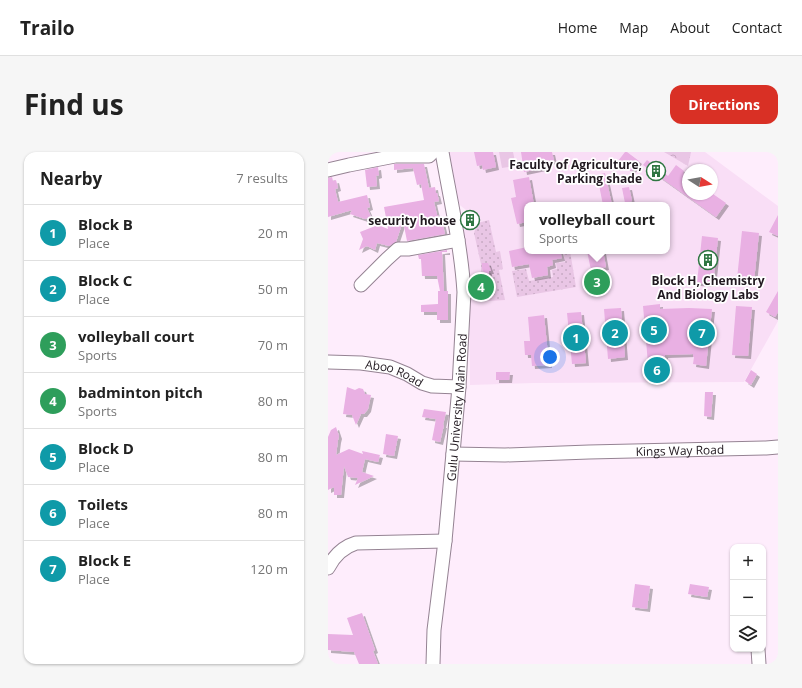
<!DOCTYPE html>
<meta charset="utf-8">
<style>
:root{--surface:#fff;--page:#f6f6f6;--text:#222;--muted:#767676;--line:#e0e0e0;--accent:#d93025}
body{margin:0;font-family:"Open Sans",sans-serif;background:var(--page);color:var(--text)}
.controls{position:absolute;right:12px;bottom:12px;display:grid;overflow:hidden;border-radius:8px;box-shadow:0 1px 3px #0004}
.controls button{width:36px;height:36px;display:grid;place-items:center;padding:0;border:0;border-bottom:1px solid var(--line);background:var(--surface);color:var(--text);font:20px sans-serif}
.compass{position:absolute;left:354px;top:12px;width:36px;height:36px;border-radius:50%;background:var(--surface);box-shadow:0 1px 3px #0004;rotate:101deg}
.you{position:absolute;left:222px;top:205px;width:14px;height:14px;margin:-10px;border:3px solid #fff;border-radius:50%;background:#1a73e8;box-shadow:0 0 0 6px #1a73e833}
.badge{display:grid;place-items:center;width:26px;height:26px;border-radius:50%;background:var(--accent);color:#fff;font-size:13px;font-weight:700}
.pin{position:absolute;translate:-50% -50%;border:2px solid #fff;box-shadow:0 1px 4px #0006}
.popup{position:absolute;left:196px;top:50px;width:146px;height:52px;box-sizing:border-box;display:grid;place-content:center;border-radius:8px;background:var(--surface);filter:drop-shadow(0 1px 3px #0005);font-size:13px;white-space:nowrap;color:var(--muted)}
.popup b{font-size:15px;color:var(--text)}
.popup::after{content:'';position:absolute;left:50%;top:100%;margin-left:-8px;border:8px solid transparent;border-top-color:var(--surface)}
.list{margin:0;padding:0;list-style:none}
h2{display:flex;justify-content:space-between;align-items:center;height:52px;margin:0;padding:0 16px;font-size:17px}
h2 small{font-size:13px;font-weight:400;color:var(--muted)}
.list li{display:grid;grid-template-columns:26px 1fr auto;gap:12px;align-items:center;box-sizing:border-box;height:56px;padding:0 16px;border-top:1px solid var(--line)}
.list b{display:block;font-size:15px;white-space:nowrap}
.list p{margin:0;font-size:13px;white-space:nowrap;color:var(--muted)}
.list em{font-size:13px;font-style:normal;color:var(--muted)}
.icon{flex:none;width:22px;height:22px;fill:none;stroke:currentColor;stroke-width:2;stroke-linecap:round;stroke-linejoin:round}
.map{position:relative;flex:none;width:450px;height:512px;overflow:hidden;border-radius:12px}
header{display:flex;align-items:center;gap:24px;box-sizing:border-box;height:56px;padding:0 20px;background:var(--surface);border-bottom:1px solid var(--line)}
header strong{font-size:19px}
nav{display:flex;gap:22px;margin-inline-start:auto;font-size:14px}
.intro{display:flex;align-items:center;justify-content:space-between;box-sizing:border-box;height:96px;padding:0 24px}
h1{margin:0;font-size:28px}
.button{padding:10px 18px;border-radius:12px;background:var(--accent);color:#fff;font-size:14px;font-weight:700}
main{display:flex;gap:24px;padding:0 24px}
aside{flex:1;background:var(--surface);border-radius:12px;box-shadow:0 1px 3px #0004}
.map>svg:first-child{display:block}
.built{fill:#f9def6;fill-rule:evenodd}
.grass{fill:url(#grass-dots)}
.forest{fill:url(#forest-crowns)}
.garden{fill:#e9c6e5}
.building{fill:#e9b0e3;filter:url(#shadow)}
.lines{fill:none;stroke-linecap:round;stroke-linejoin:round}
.minor-casing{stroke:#958393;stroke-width:15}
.minor{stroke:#fff;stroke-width:13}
.labels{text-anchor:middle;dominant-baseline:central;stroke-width:3.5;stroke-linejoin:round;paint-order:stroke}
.poi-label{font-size:12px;font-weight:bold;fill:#211920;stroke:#fff;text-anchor:end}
.street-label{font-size:12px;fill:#211920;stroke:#fff}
</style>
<header>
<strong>Trailo</strong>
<nav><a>Home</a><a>Map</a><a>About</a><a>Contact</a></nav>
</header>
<div class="intro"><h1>Find us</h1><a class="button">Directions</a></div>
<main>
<aside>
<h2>Nearby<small>7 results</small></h2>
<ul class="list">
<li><span class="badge" style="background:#0f9aa8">1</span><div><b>Block B</b><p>Place</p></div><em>20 m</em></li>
<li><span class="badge" style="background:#0f9aa8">2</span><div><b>Block C</b><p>Place</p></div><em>50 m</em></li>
<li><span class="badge" style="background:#2e9e5b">3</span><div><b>volleyball court</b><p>Sports</p></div><em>70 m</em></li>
<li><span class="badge" style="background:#2e9e5b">4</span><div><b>badminton pitch</b><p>Sports</p></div><em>80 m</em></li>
<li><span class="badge" style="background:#0f9aa8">5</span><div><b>Block D</b><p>Place</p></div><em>80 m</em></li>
<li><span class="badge" style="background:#0f9aa8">6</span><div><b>Toilets</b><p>Place</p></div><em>80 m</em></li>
<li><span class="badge" style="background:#0f9aa8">7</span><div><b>Block E</b><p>Place</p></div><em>120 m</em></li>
</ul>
</aside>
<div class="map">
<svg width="450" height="512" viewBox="0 0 450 512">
<defs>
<pattern id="grass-dots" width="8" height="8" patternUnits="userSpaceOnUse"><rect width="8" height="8" fill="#e9c6e5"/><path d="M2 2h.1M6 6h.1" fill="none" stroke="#c8aac4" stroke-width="1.8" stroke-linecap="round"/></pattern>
<pattern id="forest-crowns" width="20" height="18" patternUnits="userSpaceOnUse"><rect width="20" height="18" fill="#e9c6e5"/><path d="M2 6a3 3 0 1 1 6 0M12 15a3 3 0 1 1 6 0" fill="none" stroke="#c8aac4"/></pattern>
<filter id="shadow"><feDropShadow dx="3" dy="3" stdDeviation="0" flood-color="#0004"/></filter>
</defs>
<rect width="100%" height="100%" fill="#feedfc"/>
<path class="built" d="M118 0H377L450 54V169L416 230 206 231 142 233 141 132 134 81 141 71 138 58 128 50ZM360 18H384V42H360ZM199 53H339V99H199Z"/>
<path class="grass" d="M161 68 168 100 172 99 175 117 171 118 177 148 161 149 157 143 154 142 153 135V112L146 81 148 75 146 72Z
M235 99H242L248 135 189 145 184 119 198 117 201 129 225 125 224 118 229 117 228 111 237 110Z"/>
<path class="forest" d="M336 0H363L360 14Z"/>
<path class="garden" d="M171 0H185L188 14 174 16Z
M276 124 278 134 262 137 260 127Z"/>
<path class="building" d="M146 0H165L168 15 155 18 154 13 149 14Z
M193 0H224L226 9 214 11 215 16 196 20Z
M297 0H299L311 9 304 19 290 9Z
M319 8 340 24 348 13 356 19 355 21 360 25V42H385L398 51 388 65 315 13Z
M66 12H96L101 36 107 35 108 41H109L111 49 106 50 109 63H110L111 69H114L117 82 79 89 75 69 68 90 61 94 49 91 47 98 39 94 31 98 35 87 32 80 50 73 60 77 56 55 96 48 93 32 89 33 85 16 66 18Z
M50 15 51 23 48 24 49 34 39 35 37 18Z
M277 21 284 53H275L269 23Z
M4 25 5 29 8 28 10 36 7 37 10 50 39 43 42 55 39 56 43 65 37 67 22 62 24 58 0 65V26Z
M201 25 206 53H199V70L189 72 183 46 188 45 185 28Z
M301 35 304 49 297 51 294 36Z
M450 63V84L441 80Z
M414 79 431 81 426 129 409 127Z
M374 84 390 86 385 132 369 131Z
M199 95V99H232L234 106 224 108 225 113 219 115 220 123 204 126 201 112 184 115 181 99Z
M119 98V100H114L116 139H114H120V168H109V160H93V153L110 152V139H112L109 124H94L93 107H91L90 103Z
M259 99H275L278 115 263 118Z
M154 111H160L163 119H161L160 132 154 116Z
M450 139V160L447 165 438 160Z
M332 152V157L361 156 384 157 378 214 365 212 366 205H365V202L337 203V222L321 223 315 154Z
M408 154 424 155 420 204 404 203Z
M293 156 297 205 280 207 276 157Z
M253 160 258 211 244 212 239 161Z
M216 163 221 213 204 214 203 203H197L196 189H202L200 165Z
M423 218 429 222 423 233 417 229Z
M168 220H182L181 228H168Z
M19 235 27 238 31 236 35 237 37 242 43 243 40 257 36 262H33L28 273 24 263 15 262Z
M377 240H385L383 265 376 264Z
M96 257 118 260 115 273H116L112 290 104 288 108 267 94 265Z
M8 275 11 284 10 288 8 303 21 297 35 302 34 299 52 303 50 310 37 307 34 320 46 324 27 333 30 326 20 325 16 314 13 343H6V335L0 338V285L3 278Z
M58 282 70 284 66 304 55 302Z
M307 432 322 434 319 457 304 455Z
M362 432 381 435 379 445 360 442Z
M34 461 47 498 45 499 50 512H31L26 500 0 498V482L25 483 19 466Z"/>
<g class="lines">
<defs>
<g id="minor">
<path d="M0 18 21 13 67 4H101L105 0"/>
<path d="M33 133 59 107 70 97H80L130 88"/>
<path id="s1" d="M0 210 33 211 62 215 79 222 94 231 104 234 131 235"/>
<path id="s2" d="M125 302 177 303 261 300 438 296 450 295"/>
<path d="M0 416C6 404 15 395 28 391L117 389"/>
<path d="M430 497 431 512"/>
<path id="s3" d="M105 512 106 478 117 389 131 235 136 140C133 93 122 46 114 0"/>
</g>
</defs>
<use href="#minor" class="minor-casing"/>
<use href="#minor" class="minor"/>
</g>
<defs>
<symbol id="building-ring" viewBox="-11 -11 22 22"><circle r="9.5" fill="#fff" stroke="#2f7642" stroke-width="1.5"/><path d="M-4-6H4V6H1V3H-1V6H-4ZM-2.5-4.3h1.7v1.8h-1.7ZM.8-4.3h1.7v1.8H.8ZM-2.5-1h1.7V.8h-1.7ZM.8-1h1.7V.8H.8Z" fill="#2f7642"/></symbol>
</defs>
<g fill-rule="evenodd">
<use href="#building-ring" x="317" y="8" width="22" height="22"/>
<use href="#building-ring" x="131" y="57" width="22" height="22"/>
<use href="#building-ring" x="369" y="97" width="22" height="22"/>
</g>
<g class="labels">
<g class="poi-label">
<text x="314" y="12">Faculty of Agriculture,<tspan x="314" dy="14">Parking shade</tspan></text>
<text x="128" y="68">security house</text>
<text x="380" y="128" text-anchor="middle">Block H, Chemistry<tspan x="380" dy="14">And Biology Labs</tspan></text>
</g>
<g class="street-label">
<text stroke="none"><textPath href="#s1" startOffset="68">Aboo Road</textPath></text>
<text stroke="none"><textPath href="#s3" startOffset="258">Gulu University Main Road</textPath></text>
<text stroke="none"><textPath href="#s2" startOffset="227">Kings Way Road</textPath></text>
</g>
</g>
</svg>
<div class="controls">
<button>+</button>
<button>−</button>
<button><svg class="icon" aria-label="layers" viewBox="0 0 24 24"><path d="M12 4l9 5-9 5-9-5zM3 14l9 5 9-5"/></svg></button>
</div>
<svg class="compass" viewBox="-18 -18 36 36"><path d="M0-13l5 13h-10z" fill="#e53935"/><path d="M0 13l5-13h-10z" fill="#767676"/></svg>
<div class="you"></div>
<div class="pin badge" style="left:248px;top:186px;background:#0f9aa8">1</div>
<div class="pin badge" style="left:287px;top:181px;background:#0f9aa8">2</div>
<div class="pin badge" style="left:269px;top:130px;background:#2e9e5b">3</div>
<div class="popup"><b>volleyball court</b>Sports</div>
<div class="pin badge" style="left:153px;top:135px;background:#2e9e5b">4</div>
<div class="pin badge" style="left:326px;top:178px;background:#0f9aa8">5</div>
<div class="pin badge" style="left:329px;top:218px;background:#0f9aa8">6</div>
<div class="pin badge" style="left:374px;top:181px;background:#0f9aa8">7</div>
</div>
</main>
